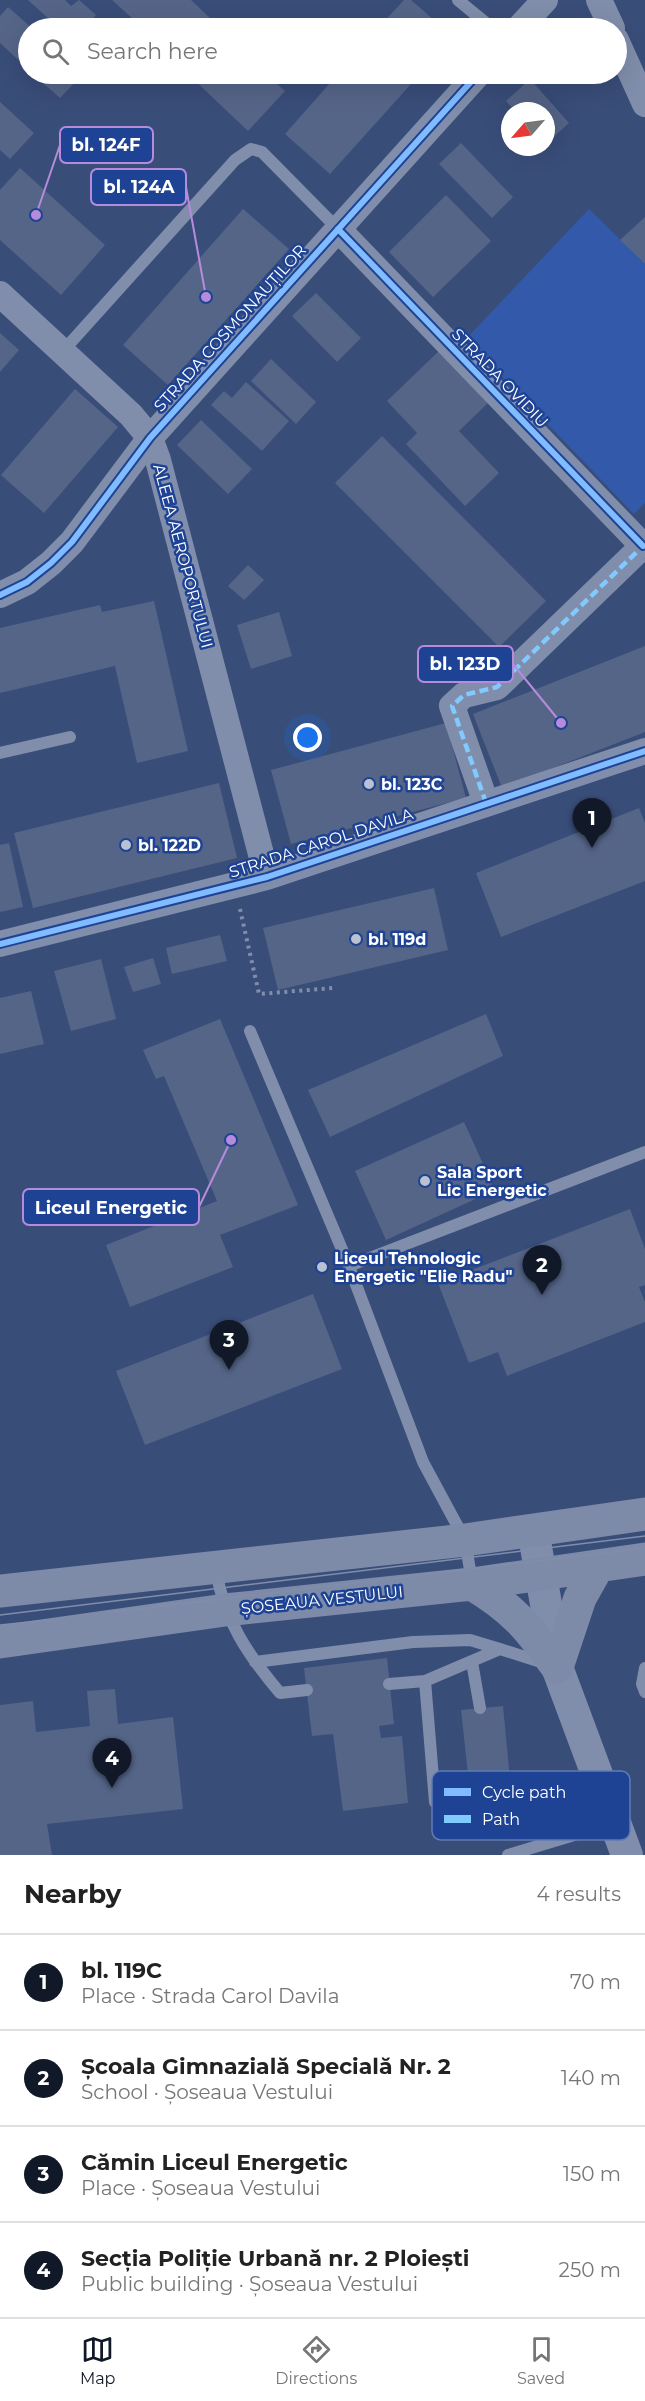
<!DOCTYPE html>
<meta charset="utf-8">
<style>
:root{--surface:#fff;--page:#f2f2f2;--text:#222;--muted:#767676;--line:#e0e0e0;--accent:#111827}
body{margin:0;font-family:Montserrat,sans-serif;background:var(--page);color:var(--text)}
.compass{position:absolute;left:501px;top:102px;width:54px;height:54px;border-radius:50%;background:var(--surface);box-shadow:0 6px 24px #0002;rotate:242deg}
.you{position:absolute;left:308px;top:738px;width:21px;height:21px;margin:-15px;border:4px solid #fff;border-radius:50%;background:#1a73e8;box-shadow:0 0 0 9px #1a73e833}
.badge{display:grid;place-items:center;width:39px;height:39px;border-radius:50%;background:var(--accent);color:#fff;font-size:20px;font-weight:700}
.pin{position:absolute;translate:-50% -50px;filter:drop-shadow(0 2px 3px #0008)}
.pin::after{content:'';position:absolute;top:32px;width:21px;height:18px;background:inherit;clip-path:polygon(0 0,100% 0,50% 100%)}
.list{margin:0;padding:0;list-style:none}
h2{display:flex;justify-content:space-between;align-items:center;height:78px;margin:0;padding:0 24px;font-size:26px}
h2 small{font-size:20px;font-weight:400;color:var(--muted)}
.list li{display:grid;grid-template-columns:39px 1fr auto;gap:18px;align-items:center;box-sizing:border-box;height:96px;padding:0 24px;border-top:2px solid var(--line)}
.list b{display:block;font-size:22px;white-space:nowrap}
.list p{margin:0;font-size:20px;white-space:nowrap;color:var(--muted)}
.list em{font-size:20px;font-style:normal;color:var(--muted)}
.icon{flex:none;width:33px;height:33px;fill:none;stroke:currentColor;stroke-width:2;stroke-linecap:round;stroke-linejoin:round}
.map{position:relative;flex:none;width:645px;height:1855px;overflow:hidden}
.search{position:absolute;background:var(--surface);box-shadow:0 6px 24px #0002;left:18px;right:18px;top:18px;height:66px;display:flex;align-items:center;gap:15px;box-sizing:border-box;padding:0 21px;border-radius:33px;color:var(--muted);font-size:22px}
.sheet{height:462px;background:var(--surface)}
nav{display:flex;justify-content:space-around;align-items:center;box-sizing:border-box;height:84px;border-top:2px solid var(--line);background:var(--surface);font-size:16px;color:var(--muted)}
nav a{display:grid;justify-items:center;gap:3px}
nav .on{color:var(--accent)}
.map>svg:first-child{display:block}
.green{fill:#335aaa}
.building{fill:#556588}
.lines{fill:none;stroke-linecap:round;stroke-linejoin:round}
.path{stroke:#818eab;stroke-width:4;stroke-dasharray:3 4.5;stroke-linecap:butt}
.service{stroke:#818eab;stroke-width:12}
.minor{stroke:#818eab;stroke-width:26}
.tertiary{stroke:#818eab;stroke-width:32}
.secondary{stroke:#7d8aa8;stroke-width:33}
.tram{stroke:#818eab;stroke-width:1.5}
.quiet{stroke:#80caff;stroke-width:4.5;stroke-dasharray:9 4.5;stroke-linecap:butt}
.cycleway-casing{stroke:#1e4394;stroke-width:10}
.cycleway{stroke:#80bcff;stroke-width:6}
.poi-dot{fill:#bac1d0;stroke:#1e4394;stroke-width:2}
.labels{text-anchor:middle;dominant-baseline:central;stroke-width:5;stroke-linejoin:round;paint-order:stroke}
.street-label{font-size:16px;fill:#fff;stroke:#1e4394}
.poi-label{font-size:16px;font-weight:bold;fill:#fff;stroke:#1e4394;text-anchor:start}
.key{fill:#1e4394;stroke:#627bb4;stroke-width:1.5}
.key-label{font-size:16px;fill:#fff}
.leader{fill:none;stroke:#b68bdc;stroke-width:2}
.callout-dot{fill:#b68bdc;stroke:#1e4394;stroke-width:2}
.callout{fill:#1e4394;stroke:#b68bdc;stroke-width:2}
.callout-label{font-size:18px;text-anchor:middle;font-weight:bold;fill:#fff}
</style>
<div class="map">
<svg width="645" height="1855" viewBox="0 0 645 1855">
<rect width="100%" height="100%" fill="#394d79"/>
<path class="green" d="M589 209 645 264V503L634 514 466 339Z"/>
<path class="building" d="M28 0H65L71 6 79 0 96 15 84 28H59Z
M112 0H191L211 19 203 28H143Z
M404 0H411L443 28H378Z
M8 7 32 28H28V69L0 43V16Z
M33 74H83L60 98Z
M190 74H266L285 91 248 131 189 75Z
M338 74H420L330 174 285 134Z
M530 79 569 123 546 144V111H515L506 101Z
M0 102 34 133 10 159 0 150Z
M461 143 513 197 492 218 439 164Z
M20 168 105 245 61 295 0 240V190Z
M446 195 491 241 433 297 389 252Z
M243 209 289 249 168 385 123 345Z
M645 217V264L620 240Z
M316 293 361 338 337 362 292 316Z
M0 333 19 350 0 372Z
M441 349 491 400 459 431 499 473 465 506 406 444 417 433 387 401Z
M271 359 316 402 296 424 251 381Z
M246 382 289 421 262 451 211 405 224 391 232 398Z
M75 389 118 427 44 513 1 475Z
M201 420 252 469 228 494 177 445Z
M382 436 546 601 499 647 335 483Z
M248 565 264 580 244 600 228 586Z
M154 601 188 751 137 763 115 666 0 693V628L100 605 102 612Z
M279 612 292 656 251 669 237 625Z
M645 646V732L502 788 473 714Z
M446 723 466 798 291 844 271 770Z
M219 783 237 858 33 908 14 833Z
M639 808 645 823V881L501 937 476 873Z
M9 843 23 907 0 912V845Z
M434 888 448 950 278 990 263 928Z
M220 935 227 961 172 974 166 948Z
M153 958 161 984 133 992 124 967Z
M101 959 116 1019 71 1031 54 971Z
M31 991 44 1044 0 1054V998Z
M486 1014 503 1056 330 1137 308 1090Z
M220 1019 298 1205 220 1235 233 1267 130 1307 106 1245 217 1201 164 1076 156 1079 143 1050Z
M464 1122 495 1190 386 1240 355 1171Z
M630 1209 645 1249V1285L639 1287 645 1302V1322L507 1376 498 1352 469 1363 438 1283Z
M313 1294 342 1369 145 1445 116 1371Z
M387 1658 394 1724 379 1726 381 1738 402 1736 408 1803 343 1811 333 1734 312 1736 304 1668Z
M115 1689 118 1724 173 1717 183 1809 47 1824 52 1855H0V1705L33 1701 36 1732 90 1726 87 1691Z
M503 1706 510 1779 469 1783 461 1710Z"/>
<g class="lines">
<path class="path" d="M240 909 259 994 333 988"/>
<path class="service" d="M458 0 492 28
M63 351 235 160 251 149 262 152 338 229
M0 753 70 737
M250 1031 349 1266
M216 1570C224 1620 248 1655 280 1693L307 1690
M472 1582 465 1540 423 1462 349 1266 645 1152
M255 1662 413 1642 470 1640 500 1649
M472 1662 480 1708
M645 1668 642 1684 645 1692
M425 1681 435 1802 491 1794 489 1780
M389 1684 425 1681 500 1649 544 1663
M508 1855 614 1823"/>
<path class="minor" d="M599 0 612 28
M519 28 545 0
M616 40 645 104
M338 229 643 546
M0 294 131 415 150 438 158 460 267 877
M0 595 27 582 51 563 72 542 150 438 478 74
M486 803 452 706 464 695 497 687 645 544
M0 944 267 877 645 751"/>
<path class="tertiary" d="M533 1530 557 1667 627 1855"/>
<path class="secondary" d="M472 1584C514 1609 529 1628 557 1667
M0 1591 465 1540 645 1514
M0 1642 225 1610 472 1584 645 1559
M557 1667 580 1598 598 1566"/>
<path class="tram" d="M113 1612 645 1548
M0 1615 645 1536
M0 1625 48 1620"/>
<path class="quiet" d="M486 803 452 706 464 695 497 687 645 544"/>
<defs>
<path id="cycleway" d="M338 229 643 546
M0 595 27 582 51 563 72 542 150 438 478 74
M0 944 267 877 645 751"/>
</defs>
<use href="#cycleway" class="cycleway-casing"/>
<use href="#cycleway" class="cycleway"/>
</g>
<g class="poi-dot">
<circle cx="369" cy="784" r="6"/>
<circle cx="126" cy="845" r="6"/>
<circle cx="356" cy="939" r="6"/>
<circle cx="425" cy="1181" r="6"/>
<circle cx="322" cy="1267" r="6"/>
</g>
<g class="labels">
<g class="street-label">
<text transform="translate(230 328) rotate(-48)">STRADA COSMONAUȚILOR</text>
<text transform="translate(500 378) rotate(46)">STRADA OVIDIU</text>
<text transform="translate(183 556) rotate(75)">ALEEA AEROPORTULUI</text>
<text transform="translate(321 843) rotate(-18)">STRADA CAROL DAVILA</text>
<text transform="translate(322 1600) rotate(-6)">ȘOSEAUA VESTULUI</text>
</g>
<g class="poi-label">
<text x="381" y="784">bl. 123C</text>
<text x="138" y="845">bl. 122D</text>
<text x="368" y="939">bl. 119d</text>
<text x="437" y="1172">Sala Sport<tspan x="437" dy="18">Lic Energetic</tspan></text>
<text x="334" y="1258">Liceul Tehnologic<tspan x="334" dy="18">Energetic "Elie Radu"</tspan></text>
</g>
</g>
<rect x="432" y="1771" width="198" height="69" rx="9" class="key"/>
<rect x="444" y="1788" width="27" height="8" fill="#80bcff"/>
<rect x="444" y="1815" width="27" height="8" fill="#80caff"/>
<g class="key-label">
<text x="482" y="1798">Cycle path</text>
<text x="482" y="1825">Path</text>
</g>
<path class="leader" d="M36 215L60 145M206 297L186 187M561 723L513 664M231 1140L199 1207"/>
<g class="callout-dot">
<circle cx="36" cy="215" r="6"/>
<circle cx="206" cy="297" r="6"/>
<circle cx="561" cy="723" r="6"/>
<circle cx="231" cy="1140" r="6"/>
</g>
<g class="callout">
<rect x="60" y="127" width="93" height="36" rx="6"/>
<rect x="91" y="169" width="95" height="36" rx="6"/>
<rect x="418" y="646" width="95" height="36" rx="6"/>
<rect x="23" y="1189" width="176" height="36" rx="6"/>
</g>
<g class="callout-label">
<text x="106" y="151">bl. 124F</text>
<text x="139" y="193">bl. 124A</text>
<text x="465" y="670">bl. 123D</text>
<text x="111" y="1214">Liceul Energetic</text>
</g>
</svg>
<svg class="compass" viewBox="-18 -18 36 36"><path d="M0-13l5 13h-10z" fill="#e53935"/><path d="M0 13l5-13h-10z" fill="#767676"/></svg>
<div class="you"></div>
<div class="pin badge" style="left:592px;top:848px">1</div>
<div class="pin badge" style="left:542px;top:1295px">2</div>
<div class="pin badge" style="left:229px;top:1370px">3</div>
<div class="pin badge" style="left:112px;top:1788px">4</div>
<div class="search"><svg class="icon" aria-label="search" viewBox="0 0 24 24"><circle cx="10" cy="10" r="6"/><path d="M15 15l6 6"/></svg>Search here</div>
</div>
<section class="sheet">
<h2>Nearby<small>4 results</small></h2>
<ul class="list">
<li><span class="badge">1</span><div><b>bl. 119C</b><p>Place · Strada Carol Davila</p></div><em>70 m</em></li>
<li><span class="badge">2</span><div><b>Școala Gimnazială Specială Nr. 2</b><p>School · Șoseaua Vestului</p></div><em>140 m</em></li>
<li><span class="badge">3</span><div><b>Cămin Liceul Energetic</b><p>Place · Șoseaua Vestului</p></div><em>150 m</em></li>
<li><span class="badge">4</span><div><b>Secția Poliție Urbană nr. 2 Ploiești</b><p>Public building · Șoseaua Vestului</p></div><em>250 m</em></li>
</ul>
</section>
<nav>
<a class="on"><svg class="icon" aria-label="map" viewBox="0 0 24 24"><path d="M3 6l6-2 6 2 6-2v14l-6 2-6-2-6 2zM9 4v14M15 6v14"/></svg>Map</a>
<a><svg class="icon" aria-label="directions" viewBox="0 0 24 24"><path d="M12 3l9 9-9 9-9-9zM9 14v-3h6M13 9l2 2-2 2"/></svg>Directions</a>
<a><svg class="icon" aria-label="saved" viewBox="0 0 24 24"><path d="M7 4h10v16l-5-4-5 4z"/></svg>Saved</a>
</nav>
